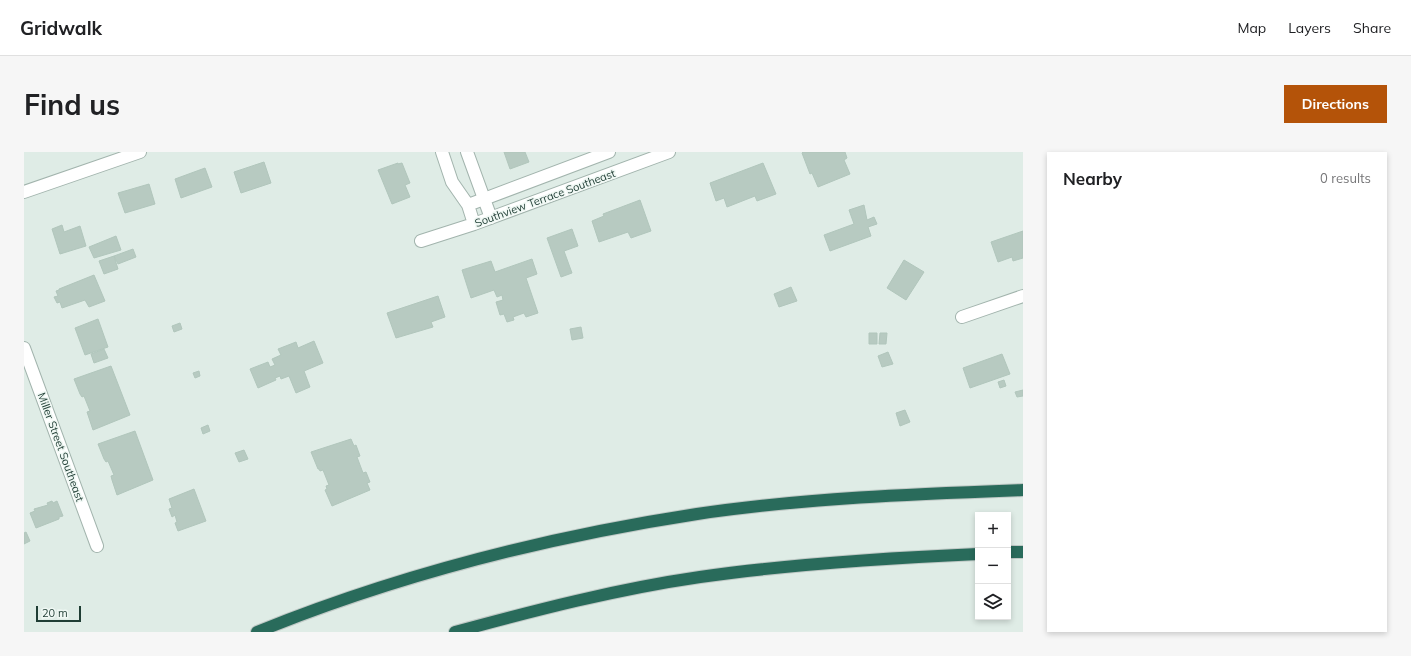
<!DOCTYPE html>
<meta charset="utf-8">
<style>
:root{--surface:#fff;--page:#f6f6f6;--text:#202124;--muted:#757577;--line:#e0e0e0;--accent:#b45309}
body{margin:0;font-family:Mulish,sans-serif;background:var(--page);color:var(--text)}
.controls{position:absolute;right:12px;bottom:12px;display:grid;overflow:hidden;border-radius:0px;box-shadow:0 2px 6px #0003}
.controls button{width:36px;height:36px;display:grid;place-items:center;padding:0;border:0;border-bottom:1px solid var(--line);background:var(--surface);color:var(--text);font:20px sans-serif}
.scale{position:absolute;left:12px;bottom:10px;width:45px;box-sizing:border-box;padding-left:4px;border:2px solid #1f3d34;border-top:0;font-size:11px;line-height:14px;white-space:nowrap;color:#1f3d34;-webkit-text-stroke:3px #f0f8f4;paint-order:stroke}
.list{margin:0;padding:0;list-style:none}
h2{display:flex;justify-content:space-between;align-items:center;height:52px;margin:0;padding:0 16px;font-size:17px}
h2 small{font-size:13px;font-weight:400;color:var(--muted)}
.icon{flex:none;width:22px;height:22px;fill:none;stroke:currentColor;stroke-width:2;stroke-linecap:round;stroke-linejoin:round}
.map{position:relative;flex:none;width:999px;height:480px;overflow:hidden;border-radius:0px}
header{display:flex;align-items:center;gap:24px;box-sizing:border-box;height:56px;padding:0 20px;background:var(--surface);border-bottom:1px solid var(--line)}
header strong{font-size:19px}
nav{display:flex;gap:22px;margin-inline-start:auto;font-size:14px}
.intro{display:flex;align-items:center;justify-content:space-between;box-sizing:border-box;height:96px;padding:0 24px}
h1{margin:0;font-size:28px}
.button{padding:10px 18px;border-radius:0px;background:var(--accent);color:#fff;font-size:14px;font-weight:700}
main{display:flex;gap:24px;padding:0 24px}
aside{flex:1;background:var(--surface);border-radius:0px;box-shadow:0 2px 6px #0003}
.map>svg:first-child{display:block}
.building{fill:#b7cac1;stroke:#b1c6bc}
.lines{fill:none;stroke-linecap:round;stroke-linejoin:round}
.street-casing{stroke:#a2b4ad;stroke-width:14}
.highway-casing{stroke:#c0c9c6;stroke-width:14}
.street{stroke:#fff;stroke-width:12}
.highway{stroke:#296b5b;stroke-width:12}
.labels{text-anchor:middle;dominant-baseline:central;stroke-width:3;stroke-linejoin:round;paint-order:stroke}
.street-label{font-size:11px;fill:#1f3d34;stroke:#f0f8f4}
</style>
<header>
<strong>Gridwalk</strong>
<nav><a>Map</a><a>Layers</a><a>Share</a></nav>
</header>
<div class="intro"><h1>Find us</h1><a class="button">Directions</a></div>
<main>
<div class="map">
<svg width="999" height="480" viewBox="0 0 999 480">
<rect width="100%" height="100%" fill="#dfece6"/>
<path class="building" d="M480 0H501L505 10 486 17Z
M779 0H821L823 6 820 8 826 22 794 35 788 21 786 22 778 1Z
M240 10 247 31 217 41 210 20Z
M374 11V12L378 11 386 31 381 33 386 45 368 52 354 18Z
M739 11 752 42 733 49 731 44 703 55 700 46 692 49 686 31Z
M181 16 188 35 157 46 151 27Z
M125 32 131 52 101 61 94 41Z
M616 48 627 79 607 86 604 80 575 90 568 69 580 64 579 62Z
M840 53 843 68 850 65 853 72 844 75 847 84 806 99 800 83 830 72 825 58Z
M38 73 40 80 56 74 62 94 36 102 28 77Z
M548 77 554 94 540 99 548 121 537 125 523 86Z
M999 79V106L989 109 988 105 974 110 967 90Z
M92 84 97 98 70 106 65 95Z
M109 97 112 105 94 112 90 104Z
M90 104 94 117 80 122 75 109Z
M508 107 513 122 502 126 514 161 502 165 500 161 489 165 490 168 483 170 480 162 476 163 472 150 479 148 478 143 473 145 470 138 447 146 438 118 467 109 471 120Z
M880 108 900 120 882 148 863 136Z
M70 123 81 149 65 155 61 148 38 156 36 150 33 151 30 145 34 144 32 139 35 138V137Z
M767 135 773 149 755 155 750 142Z
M414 144 421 165 407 170 409 175 372 186 363 161Z
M74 167 84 195 61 203 51 176Z
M156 171 158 177 150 180 148 174Z
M557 175 559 186 548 188 546 177Z
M845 181H853V192H845Z
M856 181H863L862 192H855Z
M290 189 299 211 280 219 286 235 272 241 265 224 257 227 256 224 251 226 252 228 234 236 226 217 244 210 246 215 251 213 248 207 257 203 254 197 272 190 274 196Z
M80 197 84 206 70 211 67 202Z
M864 200 869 212 858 215 854 204Z
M978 202 986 222 946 236 939 216Z
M87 214 106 263 69 278 63 260 66 259 60 244 58 245 56 242 50 227Z
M175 219 176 224 171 226 169 221Z
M980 228 982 234 976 236 974 230Z
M999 238V244L993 245 991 240Z
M881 258 886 270 876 274 872 261Z
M184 273 186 279 179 282 177 276Z
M111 279 129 328 93 343 88 328 87 324 90 323 84 309 82 310 80 307 74 292Z
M327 287 330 294 332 293 336 304 333 305 339 321 342 320 346 330 343 331 346 338 308 354 301 338 303 337 302 334 305 333 299 318 296 319 295 317H294L287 300Z
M220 298 224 307 215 310 211 301Z
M170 337 182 369 154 379 151 371 153 370 151 363 148 365 145 357 148 356 145 347Z
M28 349 29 351 33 349 39 364 35 365V367L12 376 6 361 11 359 10 357 24 353 23 351Z
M2 380 6 389 0 392V381Z"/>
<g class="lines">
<defs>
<path id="street" d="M418 0 428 30 444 53 450 72
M443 0 467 66
M0 40 116 0
M444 53 585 0
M397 89 450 72 645 0
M938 165 999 144
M0 196 73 394"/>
<path id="highway" d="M984 400H999
M233 480C374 423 523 385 673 362 781 346 890 342 999 338
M431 480C512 458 593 437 676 425 768 412 861 406 954 402"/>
</defs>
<use href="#street" class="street-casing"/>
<use href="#highway" class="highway-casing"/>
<use href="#street" class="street"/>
<use href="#highway" class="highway"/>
</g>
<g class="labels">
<g class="street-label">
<text transform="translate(521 46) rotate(-20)">Southview Terrace Southeast</text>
<text transform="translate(37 295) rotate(70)">Miller Street Southeast</text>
</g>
</g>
</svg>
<div class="controls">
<button>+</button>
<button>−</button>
<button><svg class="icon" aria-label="layers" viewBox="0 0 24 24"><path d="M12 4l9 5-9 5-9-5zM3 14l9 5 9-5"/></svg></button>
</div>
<div class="scale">20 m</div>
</div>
<aside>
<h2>Nearby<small>0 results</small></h2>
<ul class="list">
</ul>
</aside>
</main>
